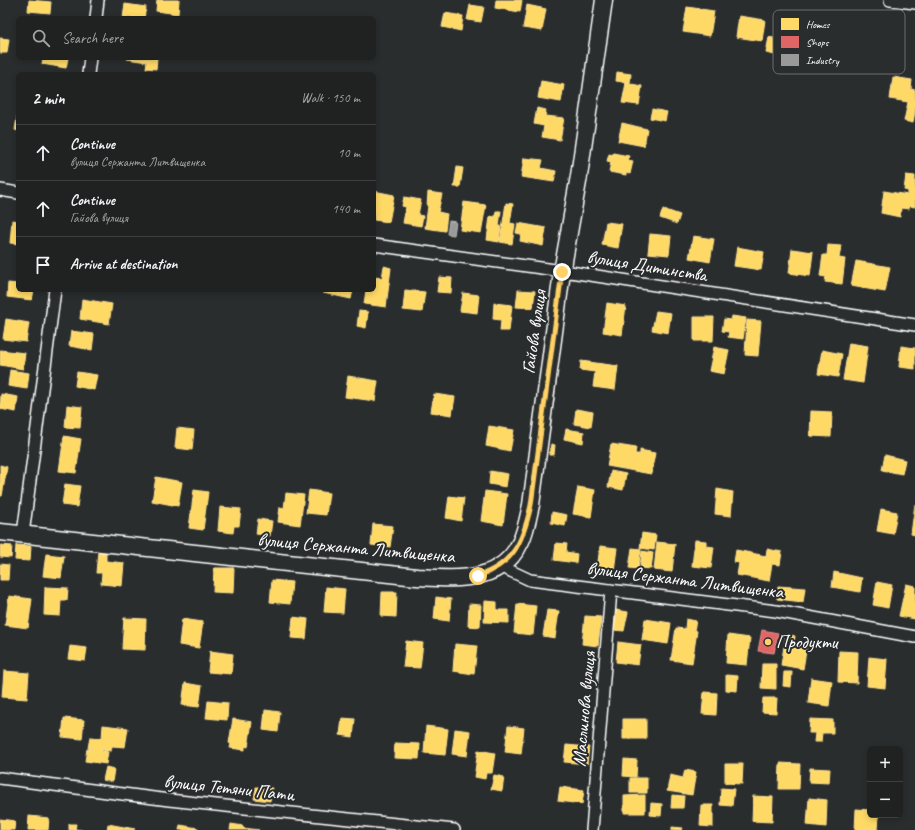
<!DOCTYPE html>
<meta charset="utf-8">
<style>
:root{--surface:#202222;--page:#2d2f2f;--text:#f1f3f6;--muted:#a2a4a5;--line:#3d3f40}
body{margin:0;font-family:Caveat,sans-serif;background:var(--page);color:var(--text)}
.controls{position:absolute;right:12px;bottom:12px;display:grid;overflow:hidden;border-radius:6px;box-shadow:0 2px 6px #0003}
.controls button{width:36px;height:36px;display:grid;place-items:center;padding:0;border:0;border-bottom:1px solid var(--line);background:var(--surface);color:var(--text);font:20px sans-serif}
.stop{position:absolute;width:12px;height:12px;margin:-9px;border:3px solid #ffd166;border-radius:50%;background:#fff}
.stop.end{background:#ffd166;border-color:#fff;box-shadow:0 1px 4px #0008}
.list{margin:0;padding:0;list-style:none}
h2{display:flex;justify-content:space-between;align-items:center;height:52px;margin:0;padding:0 16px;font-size:17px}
h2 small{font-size:13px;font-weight:400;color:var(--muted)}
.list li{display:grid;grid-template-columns:26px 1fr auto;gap:12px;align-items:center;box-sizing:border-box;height:56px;padding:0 16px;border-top:1px solid var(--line)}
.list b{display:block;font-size:15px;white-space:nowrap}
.list p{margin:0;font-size:13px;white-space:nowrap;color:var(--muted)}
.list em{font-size:13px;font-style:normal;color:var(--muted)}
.icon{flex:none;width:22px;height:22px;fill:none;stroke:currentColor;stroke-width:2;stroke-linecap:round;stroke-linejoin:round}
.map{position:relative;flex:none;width:915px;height:830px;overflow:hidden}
.search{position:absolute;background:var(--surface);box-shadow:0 2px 6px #0003;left:16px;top:16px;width:360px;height:44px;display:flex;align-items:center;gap:10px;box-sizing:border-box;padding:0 14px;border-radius:6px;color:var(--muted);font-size:15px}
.panel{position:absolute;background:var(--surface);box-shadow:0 2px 6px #0003;left:16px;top:72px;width:360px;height:220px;border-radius:6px}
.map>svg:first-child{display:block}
.homes{fill:#ffd966;stroke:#ffe494}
.shops{fill:#e06666;stroke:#e99494}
.industry{fill:#999;stroke:#b8b8b8}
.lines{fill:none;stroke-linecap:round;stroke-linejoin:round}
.street-casing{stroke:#fff;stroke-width:14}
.secondary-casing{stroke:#fff;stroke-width:19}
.street{stroke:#2a2d2e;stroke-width:11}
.secondary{stroke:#2a2d2e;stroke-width:16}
.route{stroke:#ffd166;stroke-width:5}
.poi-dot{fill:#ffd166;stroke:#2a2d2e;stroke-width:1.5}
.labels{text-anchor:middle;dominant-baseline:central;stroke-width:4;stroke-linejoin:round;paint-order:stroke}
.street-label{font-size:19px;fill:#fff;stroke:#2a2d2e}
.poi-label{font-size:19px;fill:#fff;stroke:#2a2d2e;text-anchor:start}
.key{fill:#2a2d2e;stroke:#6a6c6d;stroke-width:1}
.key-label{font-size:11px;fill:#fff}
</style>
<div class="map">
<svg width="915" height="830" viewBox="0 0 915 830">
<rect width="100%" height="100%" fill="#2a2d2e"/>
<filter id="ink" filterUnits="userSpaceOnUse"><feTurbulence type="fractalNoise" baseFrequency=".025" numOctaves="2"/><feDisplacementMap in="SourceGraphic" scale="8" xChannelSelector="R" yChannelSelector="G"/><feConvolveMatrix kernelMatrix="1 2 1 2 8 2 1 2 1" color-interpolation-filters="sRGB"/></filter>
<g filter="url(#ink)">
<path class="homes" d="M29 0 51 2 50 13 28 11Z
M157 0H179L178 14 156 11Z
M496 0H522L520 12 495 8Z
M125 4 146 7 144 18H123Z
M470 5 484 7 481 22 467 20Z
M527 5 546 9 542 31 523 28Z
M687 7 714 11 710 36 683 32Z
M445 13 463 16 461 31 442 27Z
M739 16 765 20 762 41 736 37Z
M769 37 787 41 784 57 766 53Z
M0 38 9 39 7 53H0Z
M43 58H68L66 68 42 64Z
M127 58H157L156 69 146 68 147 62 127 59Z
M617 72 631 74 630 83 616 81Z
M893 77 912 80 911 89 915 90V111L913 123 904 121 908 102 890 99Z
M541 81 564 85 561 102 538 98Z
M626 83 642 86 639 105 622 103Z
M537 108 546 110 545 116 564 118 560 140 542 137 544 126 534 124Z
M652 109 667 112 665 121 650 118Z
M18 111V131L15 130Z
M622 123 647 129 644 146 618 141Z
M613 153 629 156 628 160 633 161 630 174 626 173V175L609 172 611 162 607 161 609 154 613 155Z
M524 158 543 160 541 168 556 171 554 182 521 177Z
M457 167 463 168 460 187H454Z
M906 175 915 176V207L909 206V209L901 208 900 217 881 213 884 191 908 195V191L904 190Z
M374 191 394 195 389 222 374 220Z
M428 192 442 194 438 212 447 214 445 231 425 228 428 206H427Z
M404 197 421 200 418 215 423 216 421 226 403 223 406 207 402 206Z
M464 202 486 205 481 233 460 230Z
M506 203 513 204 510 223 515 224 512 244 500 242Z
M663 209 680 215 677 224 660 218Z
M496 211H501L499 226H501L499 242 487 240 490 216 495 217Z
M12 220 18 221V244L10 243Z
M606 222 622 224 618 248 602 245Z
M518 223 546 228 543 246 520 241 521 234 516 233Z
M650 234 671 236 669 255 648 253Z
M693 236 714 239 710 262 689 258Z
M828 245 841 246 839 258 845 259 842 284 825 282 826 277 820 276 823 255H827Z
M737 247 764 252 761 270 734 266Z
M792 249 813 252 810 276 789 273Z
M856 261 890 267 885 292 851 286Z
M384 266 391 268 386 307 364 304 366 290H374V277L382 278Z
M439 277 452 278 451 293 437 292Z
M8 283 18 284V290H34L32 300 7 297Z
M324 290H353L351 299 323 293Z
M405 290 425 292 422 312 403 310Z
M518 290 535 291 533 308 516 307Z
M463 293 479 295 477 313 460 311Z
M82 299 112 304 109 324 80 319Z
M494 303 512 305 509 331H500L501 320 493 319Z
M607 303 626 306 622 335 603 332Z
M359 311 368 312 366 328 357 326Z
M656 311 671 313 668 333 652 330Z
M732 316 746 318 743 339 728 337 729 332 722 331 724 319 731 320Z
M694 317H714L713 341H694Z
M6 319 29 323 26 342 3 339Z
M747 320 761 321 758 356 745 355Z
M71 331 94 334 92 350 69 346Z
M849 343 868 346 863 383 843 380Z
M901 346 915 348V369L899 367Z
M714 347 729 350 724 374 709 371Z
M0 350 25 353 23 369 0 365Z
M822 350 842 354 838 377 818 374Z
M581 361 618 366 615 390 593 387 595 372 580 370Z
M10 370 29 373 27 389 8 386Z
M77 372 97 375 94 390 75 386Z
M348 376 378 381 375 401 345 397Z
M1 394 18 397 16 412 0 409Z
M434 394 455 397 452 415 431 412Z
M67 405 82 407 80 428 65 427Z
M576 409 593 412 591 427 574 424Z
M811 411 832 412 831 437 810 436Z
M489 426 514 430 510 451 486 446Z
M177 428 194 430 192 450 175 448Z
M566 429 584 432 583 443 564 439Z
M64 436 81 439 76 473 59 471Z
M551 444 555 445 554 455H549Z
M611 444 636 448 635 454H640V450L655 453 651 474 607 466Z
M885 455 905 460 902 474 882 470Z
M0 465 7 467 2 496H0Z
M490 471 508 474 506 487 489 484Z
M611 471 626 474 623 490 608 487Z
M156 477 182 482 178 506 152 501Z
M65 484 80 486 77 507 62 505Z
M578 487 595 490 591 517 573 514Z
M717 489 733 492 731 516 715 514Z
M194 490 208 492 203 530 189 528Z
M309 490 329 493 326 515 306 513Z
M485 491 507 494 503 525 481 521Z
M286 493 304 495 300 525 278 522 280 507 284 508Z
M449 496 464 498 461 521 446 518Z
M915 504V535L911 534Z
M220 507 241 509 239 526H234L233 533 218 531Z
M881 509 897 512 893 534 877 531Z
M552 512 567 515 565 526 551 523Z
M258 519 272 521 270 536 256 534Z
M373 524 393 526 390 547 371 545Z
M642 533 656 535 654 550 640 548Z
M695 540 706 541V546L714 547 711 568 692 566Z
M657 542 675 544 672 572 654 570Z
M556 543 567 544 566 552 577 554 576 563 554 560Z
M0 545 12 546 11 558 0 557Z
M16 545 31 546 30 561 15 560Z
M600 546 617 548 614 571 597 569Z
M632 548 641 549 638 569 629 568Z
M767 549 782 552 780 565 772 564 769 581 737 575 739 563 734 562 736 550 766 556Z
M98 551 106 552V561L124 563 122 586 101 584 102 573H96Z
M642 551 653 553 651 569 640 568Z
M46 554 64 556 61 578 43 576Z
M0 564 9 565 8 580H0Z
M214 568H234L233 593 213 592Z
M834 572 862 578 860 592 832 587Z
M272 580 292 582 290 604 270 602Z
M877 582 892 585 888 608 873 605Z
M906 584 915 586V619L899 616Z
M778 586 805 588 803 602 777 599Z
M45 587 68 588 67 600H61L60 616 44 615Z
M326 587 345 589 343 613 324 612Z
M382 592H397L396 617 381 616Z
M9 596 32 599 28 628 5 625Z
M436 597 451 599 449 621 434 619Z
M485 601 497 602V610H509V623L484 622Z
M469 604 481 605 480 627 468 626Z
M517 604 536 606 533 635 514 633Z
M547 610 559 611 555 638 543 636Z
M616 610 628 612 624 631 613 630Z
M585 616 601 617 598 646 582 644Z
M293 617 308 619 306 639 291 638Z
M124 618 146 619 145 650 122 649Z
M182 619 203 622 199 648 179 645Z
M645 619 671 623 668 644 642 640Z
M686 619 696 621 694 630 697 631 692 663 671 660 676 628 685 629Z
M786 634 795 636 794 643 807 645 803 669 781 665Z
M728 635 750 638 747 665 726 663Z
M406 641 423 643 420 668 403 667Z
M618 642 641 645 638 665 616 662Z
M455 644 477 646 474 674 453 671Z
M70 646 87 648 85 661 68 659Z
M210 651 233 654 231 674 208 672Z
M839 651 858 652 857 683 838 682Z
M869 657 887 659 885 688 867 686Z
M762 664H776V689L761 688Z
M4 671 29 673 27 699 2 697Z
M784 672H792L791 687 783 686Z
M726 675 738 676 737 691 726 690Z
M811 678 832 681 829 706 808 703Z
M185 683 202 686 199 707 182 705Z
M704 692 717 693 716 715 702 714Z
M763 698H777L776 713 762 712Z
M208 701 228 703 227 720 206 718Z
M265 710 280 712 278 732 263 730Z
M64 718 84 720 82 739 62 737Z
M342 718 355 719 353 737 340 735Z
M233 719 252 722 248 747 245 746V750L230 748 231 744 229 743Z
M623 719H646V739H623Z
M810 719 833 720V733H822L821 742H814L815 733H809Z
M103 725 128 728 125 747 112 746 111 751 102 750 101 751 108 752 106 764 85 761 87 749 92 750V749L88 748 90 737 102 738Z
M426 726 448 729 445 755 424 753Z
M508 726 524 728 521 754 505 752Z
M455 729 470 731 467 756 452 754Z
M395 743 420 744 419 759 394 758Z
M566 745 589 747 587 764 564 762Z
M478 750 495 753 492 773H486L485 779 475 777 476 771H475Z
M624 759 637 760 636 777 623 776Z
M780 763 800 764 799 789H779Z
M725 764H743L742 784 725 783Z
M106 767 114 769 112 782 103 780Z
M810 768 830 769 829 783 809 782Z
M685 770 696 772 692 795 667 791 670 775 683 778Z
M494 775 504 777 502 791 491 789Z
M630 778H647V793H630Z
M256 787 272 788 270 801 254 799Z
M560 787 584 790 582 804 558 801Z
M721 788 734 789 732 806 720 805Z
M645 795V813H624V796Z
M672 795 684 796 683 808H671Z
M753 796 773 797 772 822 752 821Z
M809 798 827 800 826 827 807 825Z
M651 803 662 804 661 816 650 815Z
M701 805H713V827L700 826Z
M856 809 870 810V815H879L878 830H855Z
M29 816 49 818 48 830H28Z
M0 819 15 821 14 830H0Z
M69 824H76L75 829 82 830H69Z
M108 824 135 829 134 830H107Z
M231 824 243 826V828L259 830H230Z
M180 825 198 828V830H179Z
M672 827 683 828 682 830H672Z"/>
<path class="shops" d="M762 630 778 633 774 653 758 651Z"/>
<path class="industry" d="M449 221 456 222 454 235 447 234Z"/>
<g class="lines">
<defs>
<path id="street" d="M890 0 915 3
M96 18 98 0
M88 74 90 58
M0 190 18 193
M374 245 577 273 915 325
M23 534 55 290
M500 566 530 580 776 611 915 637
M0 778 169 800 454 830
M592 830 611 590"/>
<path id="secondary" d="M0 532 417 577C455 579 502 584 521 541 526 530 528 518 531 505L562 272 579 176 604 0"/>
</defs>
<use href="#street" class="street-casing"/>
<use href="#secondary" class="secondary-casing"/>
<use href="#street" class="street"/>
<use href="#secondary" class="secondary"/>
</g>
</g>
<g class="lines" filter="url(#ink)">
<path class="route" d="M478 576C514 564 523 541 531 505L562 272"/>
</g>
<circle class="poi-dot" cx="768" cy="642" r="4"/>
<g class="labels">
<g class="street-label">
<text transform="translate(647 266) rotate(9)">вулиця Дитинства</text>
<text transform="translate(534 332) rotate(-82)">Гайова вулиця</text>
<text transform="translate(356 548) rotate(5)">вулиця Сержанта Литвищенка</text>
<text transform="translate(685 580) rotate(7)">вулиця Сержанта Литвищенка</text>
<text transform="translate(584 709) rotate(-85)">Маслинова вулиця</text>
<text transform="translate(229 788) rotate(6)">вулиця Тетяни Пати</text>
</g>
<g class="poi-label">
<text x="776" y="642">Продукти</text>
</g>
</g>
<rect x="773" y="10" width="132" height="64" rx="6" class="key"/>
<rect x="781" y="18" width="18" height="12" fill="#ffd966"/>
<rect x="781" y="36" width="18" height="12" fill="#e06666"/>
<rect x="781" y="54" width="18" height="12" fill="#999"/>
<g class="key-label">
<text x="806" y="28">Homes</text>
<text x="806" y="46">Shops</text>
<text x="806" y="64">Industry</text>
</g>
</svg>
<div class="controls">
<button>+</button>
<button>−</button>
</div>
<div class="stop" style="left:478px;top:576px"></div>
<div class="stop end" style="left:562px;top:272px"></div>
<div class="search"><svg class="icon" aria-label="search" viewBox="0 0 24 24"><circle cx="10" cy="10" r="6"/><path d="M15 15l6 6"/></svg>Search here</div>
<section class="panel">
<h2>2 min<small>Walk · 150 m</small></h2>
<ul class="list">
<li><svg class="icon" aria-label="ahead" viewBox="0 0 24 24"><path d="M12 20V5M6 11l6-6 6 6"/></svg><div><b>Continue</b><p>вулиця Сержанта Литвищенка</p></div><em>10 m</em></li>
<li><svg class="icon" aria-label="ahead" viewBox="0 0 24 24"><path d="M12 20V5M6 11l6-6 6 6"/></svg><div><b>Continue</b><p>Гайова вулиця</p></div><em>140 m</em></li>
<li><svg class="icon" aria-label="arrive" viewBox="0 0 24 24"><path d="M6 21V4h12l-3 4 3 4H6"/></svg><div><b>Arrive at destination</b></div></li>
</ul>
</section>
</div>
